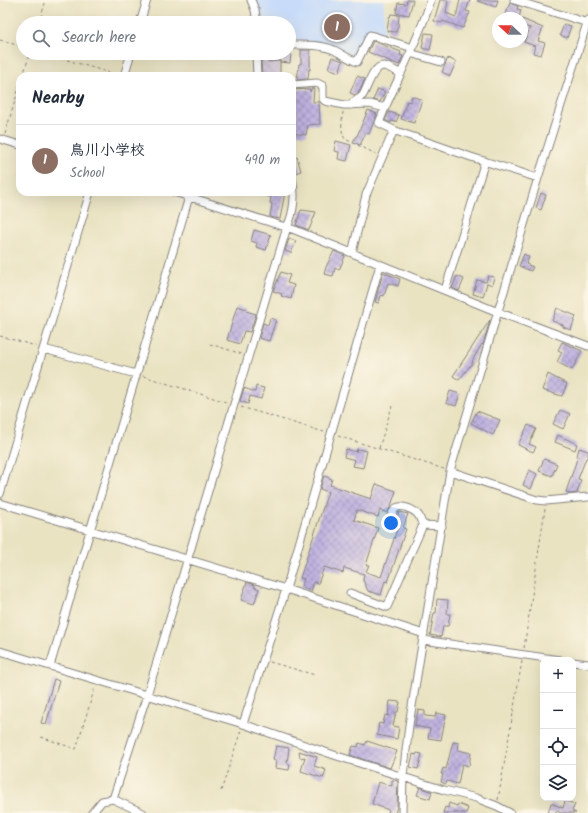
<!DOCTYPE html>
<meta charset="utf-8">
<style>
:root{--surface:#fff;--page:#f2f2f3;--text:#1f2937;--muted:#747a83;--line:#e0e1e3;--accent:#111827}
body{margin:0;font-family:Kalam,"Klee One",sans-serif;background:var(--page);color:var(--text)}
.controls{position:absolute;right:12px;bottom:12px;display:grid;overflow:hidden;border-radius:8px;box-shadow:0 4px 16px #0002}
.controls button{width:36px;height:36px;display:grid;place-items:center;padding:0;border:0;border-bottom:1px solid var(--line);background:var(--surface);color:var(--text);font:20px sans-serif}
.compass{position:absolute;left:492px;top:12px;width:36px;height:36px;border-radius:50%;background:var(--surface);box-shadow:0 4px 16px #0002;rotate:292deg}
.you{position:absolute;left:391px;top:523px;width:14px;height:14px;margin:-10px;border:3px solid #fff;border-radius:50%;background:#1a73e8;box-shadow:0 0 0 6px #1a73e833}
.badge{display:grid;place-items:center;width:26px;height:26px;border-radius:50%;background:var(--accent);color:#fff;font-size:13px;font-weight:700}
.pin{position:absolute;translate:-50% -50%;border:2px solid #fff;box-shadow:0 1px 4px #0006}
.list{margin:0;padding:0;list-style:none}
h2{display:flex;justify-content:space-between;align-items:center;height:52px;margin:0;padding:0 16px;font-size:17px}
h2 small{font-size:13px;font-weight:400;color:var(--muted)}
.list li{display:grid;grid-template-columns:26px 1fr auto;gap:12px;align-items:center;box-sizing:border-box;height:72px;padding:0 16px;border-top:1px solid var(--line)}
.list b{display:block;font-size:15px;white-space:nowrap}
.list p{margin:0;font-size:13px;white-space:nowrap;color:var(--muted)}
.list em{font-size:13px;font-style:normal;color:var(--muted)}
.icon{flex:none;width:22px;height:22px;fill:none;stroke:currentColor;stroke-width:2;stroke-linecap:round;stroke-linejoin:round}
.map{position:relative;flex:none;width:588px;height:813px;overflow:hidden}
.search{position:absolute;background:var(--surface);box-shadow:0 4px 16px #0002;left:16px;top:16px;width:280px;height:44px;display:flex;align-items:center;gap:10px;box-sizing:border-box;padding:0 14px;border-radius:22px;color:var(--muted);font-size:15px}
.panel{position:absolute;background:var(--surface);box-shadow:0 4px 16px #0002;left:16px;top:72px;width:280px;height:124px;border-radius:12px}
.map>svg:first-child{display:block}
.built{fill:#c8dcf9}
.building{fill:url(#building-cross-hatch)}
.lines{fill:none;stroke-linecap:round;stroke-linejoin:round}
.minor-casing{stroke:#86827e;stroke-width:9}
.path{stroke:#86827e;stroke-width:1;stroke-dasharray:3 3;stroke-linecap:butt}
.minor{stroke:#fff;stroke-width:7}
</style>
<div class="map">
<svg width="588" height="813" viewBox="0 0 588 813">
<defs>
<pattern id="building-cross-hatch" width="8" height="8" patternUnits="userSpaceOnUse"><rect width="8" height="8" fill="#bfb3e0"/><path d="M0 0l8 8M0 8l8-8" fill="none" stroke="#9b91b7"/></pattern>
</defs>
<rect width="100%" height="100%" fill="#fcf5e5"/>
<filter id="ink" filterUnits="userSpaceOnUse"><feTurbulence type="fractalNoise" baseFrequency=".025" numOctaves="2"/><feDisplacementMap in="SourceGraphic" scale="8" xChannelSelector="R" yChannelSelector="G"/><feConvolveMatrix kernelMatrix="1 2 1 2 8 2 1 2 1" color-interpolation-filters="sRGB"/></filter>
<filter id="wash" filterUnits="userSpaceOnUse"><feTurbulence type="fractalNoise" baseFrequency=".012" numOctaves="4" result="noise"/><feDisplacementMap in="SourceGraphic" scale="16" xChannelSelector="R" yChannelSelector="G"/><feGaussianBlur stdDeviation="0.9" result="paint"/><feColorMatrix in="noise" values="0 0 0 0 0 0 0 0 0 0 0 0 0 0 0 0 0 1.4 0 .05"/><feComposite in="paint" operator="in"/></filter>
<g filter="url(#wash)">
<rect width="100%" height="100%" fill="#e9e3c2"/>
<path class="built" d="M253 0H384V36L369 32 355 59 319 42 289 41V23H259Z"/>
<g id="blocks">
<path class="building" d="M407 0H413L409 15 396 13 398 3 406 4Z
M440 0H448L446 13 456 17 460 0H470L466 11 470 12 463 28 443 21 442 23 434 21Z
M478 0H498L496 7 477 1Z
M510 3 518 6 517 9 521 10 519 18H504L507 8H508Z
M391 14 399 15 398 27H397L396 32 387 31 389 17H390Z
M522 19 543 28 538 41 545 43 541 55 533 53 535 46 524 42 530 28 522 26Z
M564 24 571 26 567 38 560 35Z
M425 33 433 34 430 50 422 48Z
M373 41 401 52 400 55 403 56 399 65 368 52Z
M301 50H310V70L309 69 308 79 297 80 299 64H301Z
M281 53 291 54 290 63 280 62Z
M332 57 343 61 339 72 328 68Z
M448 58 456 62 450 76 442 72Z
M266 60 267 62 280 61V76H262L261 61Z
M357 76 365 79 359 92 355 95 350 93Z
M312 88H314L313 102H319L320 124 308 125 306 135 292 133V90L310 89V92Z
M378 89 385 92 380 102 373 100Z
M412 96 422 100 414 123 401 119 407 101 410 102Z
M368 110 377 114 369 134 366 133 360 145 353 142 356 136H357Z
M389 112 399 115 396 122 391 121 390 123 385 120Z
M336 141 351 145 347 161 338 159 339 152 334 151Z
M297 157 301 171 295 173 292 159Z
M261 192H285L280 219 270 217 272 204 270 203 271 197 261 194Z
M541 193 546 195 541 210 536 208Z
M301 210 316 212 309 230 296 225Z
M254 230 271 235 266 250 256 247 257 243 251 241Z
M289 239 296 241 291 253 285 251Z
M334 251 345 256 339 270 335 268 333 276 324 274 326 267Z
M524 254 529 257 526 264 533 267 531 271 519 266Z
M281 272 290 275 287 283 294 285 291 299 281 296 282 294 273 291Z
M383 272 400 279 398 286 388 283 384 296 381 295 379 303 375 302Z
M457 276 464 279 459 291 452 288Z
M488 276 494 277 492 285 487 283 483 297 473 294 477 280 486 282Z
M237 306 247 309 246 311 256 314 250 332 244 331 240 344 227 340Z
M557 308 576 316 571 330 563 327V325L552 321Z
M270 318 276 320 269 341 259 338 263 323 268 325Z
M490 320 483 345 482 344 472 361 473 362 459 380 453 376Z
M562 342 582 351 572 370 557 362 562 352 558 350Z
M548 374 567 384 562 396 542 390Z
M256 386 264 388 261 399 250 396 248 404 240 401 244 388 255 392Z
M450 391 460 394 456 406 446 403Z
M560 410 570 414 563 429 553 424Z
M477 411 500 420 493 435 471 423Z
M528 425 536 429 529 444 536 447 533 452 518 445Z
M558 435 577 444 575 450 555 442Z
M579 448 588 451V458H586L578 479 581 480 577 493 571 494 566 492 578 456H577Z
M346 449 356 452 357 449 367 451 363 468 353 466 355 460 344 457Z
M544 459 557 464 552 476 539 471Z
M529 470 537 474 531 489 523 485Z
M324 476 332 479 330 485 371 499 376 484 396 491 391 506 387 513 380 510 378 517 357 510 354 520 378 528 366 565H369L366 572 381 577 398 527 395 526 399 512 408 514 403 528 406 529 388 582 385 581 381 595 368 591 363 580 364 574 344 568 343 573 324 567 318 584 314 582 311 591 301 587 304 579 300 578 328 492 320 489Z
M247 582 255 585 254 587 259 589 254 604 241 600Z
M437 599 448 600 447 614H450L448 626H443L441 637 430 635 434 613H436Z
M54 679 59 681 46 724 41 723Z
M390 701 400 702 398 712H396L393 726 399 727 397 739 377 735 379 723 383 724 385 715 388 716Z
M418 710 425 711V716L435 717 436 713 446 715 441 740 428 738 430 729 415 726Z
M367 741 397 751 390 768 350 755 353 746 358 747 359 743 365 745Z
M453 742 459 743 458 750 471 753 469 766 462 764 458 784 447 781 446 784 441 782 443 774H441L443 768 446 769Z
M276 746 289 748 287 763 290 764 289 770 275 768 276 761 273 760Z
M299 751 317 757 314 766 326 770 323 778 301 771 305 757 300 758Z
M417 753 422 754 418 769 410 767 413 754 416 755Z
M392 780 398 781 397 807 395 813H388L389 810 372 804 378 782 392 786Z
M420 787 432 792 430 799 417 795Z
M565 801 575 804 572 811 576 813H561L557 811 556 813H548L551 803 563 808Z
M449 803 457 806 458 804 468 808 466 813H443L445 807 448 808Z"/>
</g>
</g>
<g filter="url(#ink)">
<use href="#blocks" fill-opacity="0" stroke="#86827e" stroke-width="1"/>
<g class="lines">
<defs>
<path id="minor" d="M251 0 255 10 257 23
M514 0 588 23
M140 23 147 0
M289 45C304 45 320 44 334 50 342 54 349 59 357 62L370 35 413 48
M256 53 257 76
M410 53 441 62
M124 76 131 53
M292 85 317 83 323 86V99L325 101 344 105 370 104 385 108C401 72 419 38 431 0
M351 105C354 100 360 99 363 95 367 89 373 65 384 66 389 67 396 71 401 74
M385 108 379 123 396 131 471 157 538 178
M0 139 20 145
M174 192 295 230 498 312 588 346
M352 253 366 195 394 130
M445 290 485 161
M44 349 136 374
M450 471 537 500 546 501 588 497
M0 494 90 192
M0 503 286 589 424 634
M391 516C393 513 393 510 396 508 402 504 415 510 419 516 420 518 421 522 423 525
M350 593 387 607 423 525 442 526
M423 640 560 660
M0 651 243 724 334 755 444 790 476 798 497 806 510 813
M573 662 588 664
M50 666 189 197
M243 724 286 589 380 265
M113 799 147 695 287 227C294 213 296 194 292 178
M92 813 102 801 113 799 143 813
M402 813 403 776 409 725 450 471 538 178 588 20"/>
</defs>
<use href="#minor" class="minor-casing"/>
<path class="path" d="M39 23 46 0
M0 40 23 47
M44 53 117 75
M23 76 30 53
M343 112C342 121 340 131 345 139L376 154
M5 134 20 84
M0 336 36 346
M210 344 242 354
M143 376 226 402
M241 407 324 432
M338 436 444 469
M379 448 392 406
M524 648 545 509
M270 662 315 675
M41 737 76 749 95 687
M221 791 241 730
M498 800 522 661"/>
<use href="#minor" class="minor"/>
</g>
</g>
</svg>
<div class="controls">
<button>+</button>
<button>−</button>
<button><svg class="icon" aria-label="locate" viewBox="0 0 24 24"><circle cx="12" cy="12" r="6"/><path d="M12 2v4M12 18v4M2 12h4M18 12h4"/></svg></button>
<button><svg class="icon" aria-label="layers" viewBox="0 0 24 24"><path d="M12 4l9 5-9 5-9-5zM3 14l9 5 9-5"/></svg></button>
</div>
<svg class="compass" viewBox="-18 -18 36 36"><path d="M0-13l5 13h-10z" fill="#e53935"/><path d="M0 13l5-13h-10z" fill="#747a83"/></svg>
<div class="you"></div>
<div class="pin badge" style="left:337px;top:27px;background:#8d6e63">1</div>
<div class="search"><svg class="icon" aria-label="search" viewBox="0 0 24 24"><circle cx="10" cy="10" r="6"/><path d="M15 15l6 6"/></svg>Search here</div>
<section class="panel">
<h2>Nearby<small></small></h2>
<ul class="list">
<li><span class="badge" style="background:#8d6e63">1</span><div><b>鳥川小学校</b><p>School</p></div><em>490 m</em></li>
</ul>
</section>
</div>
